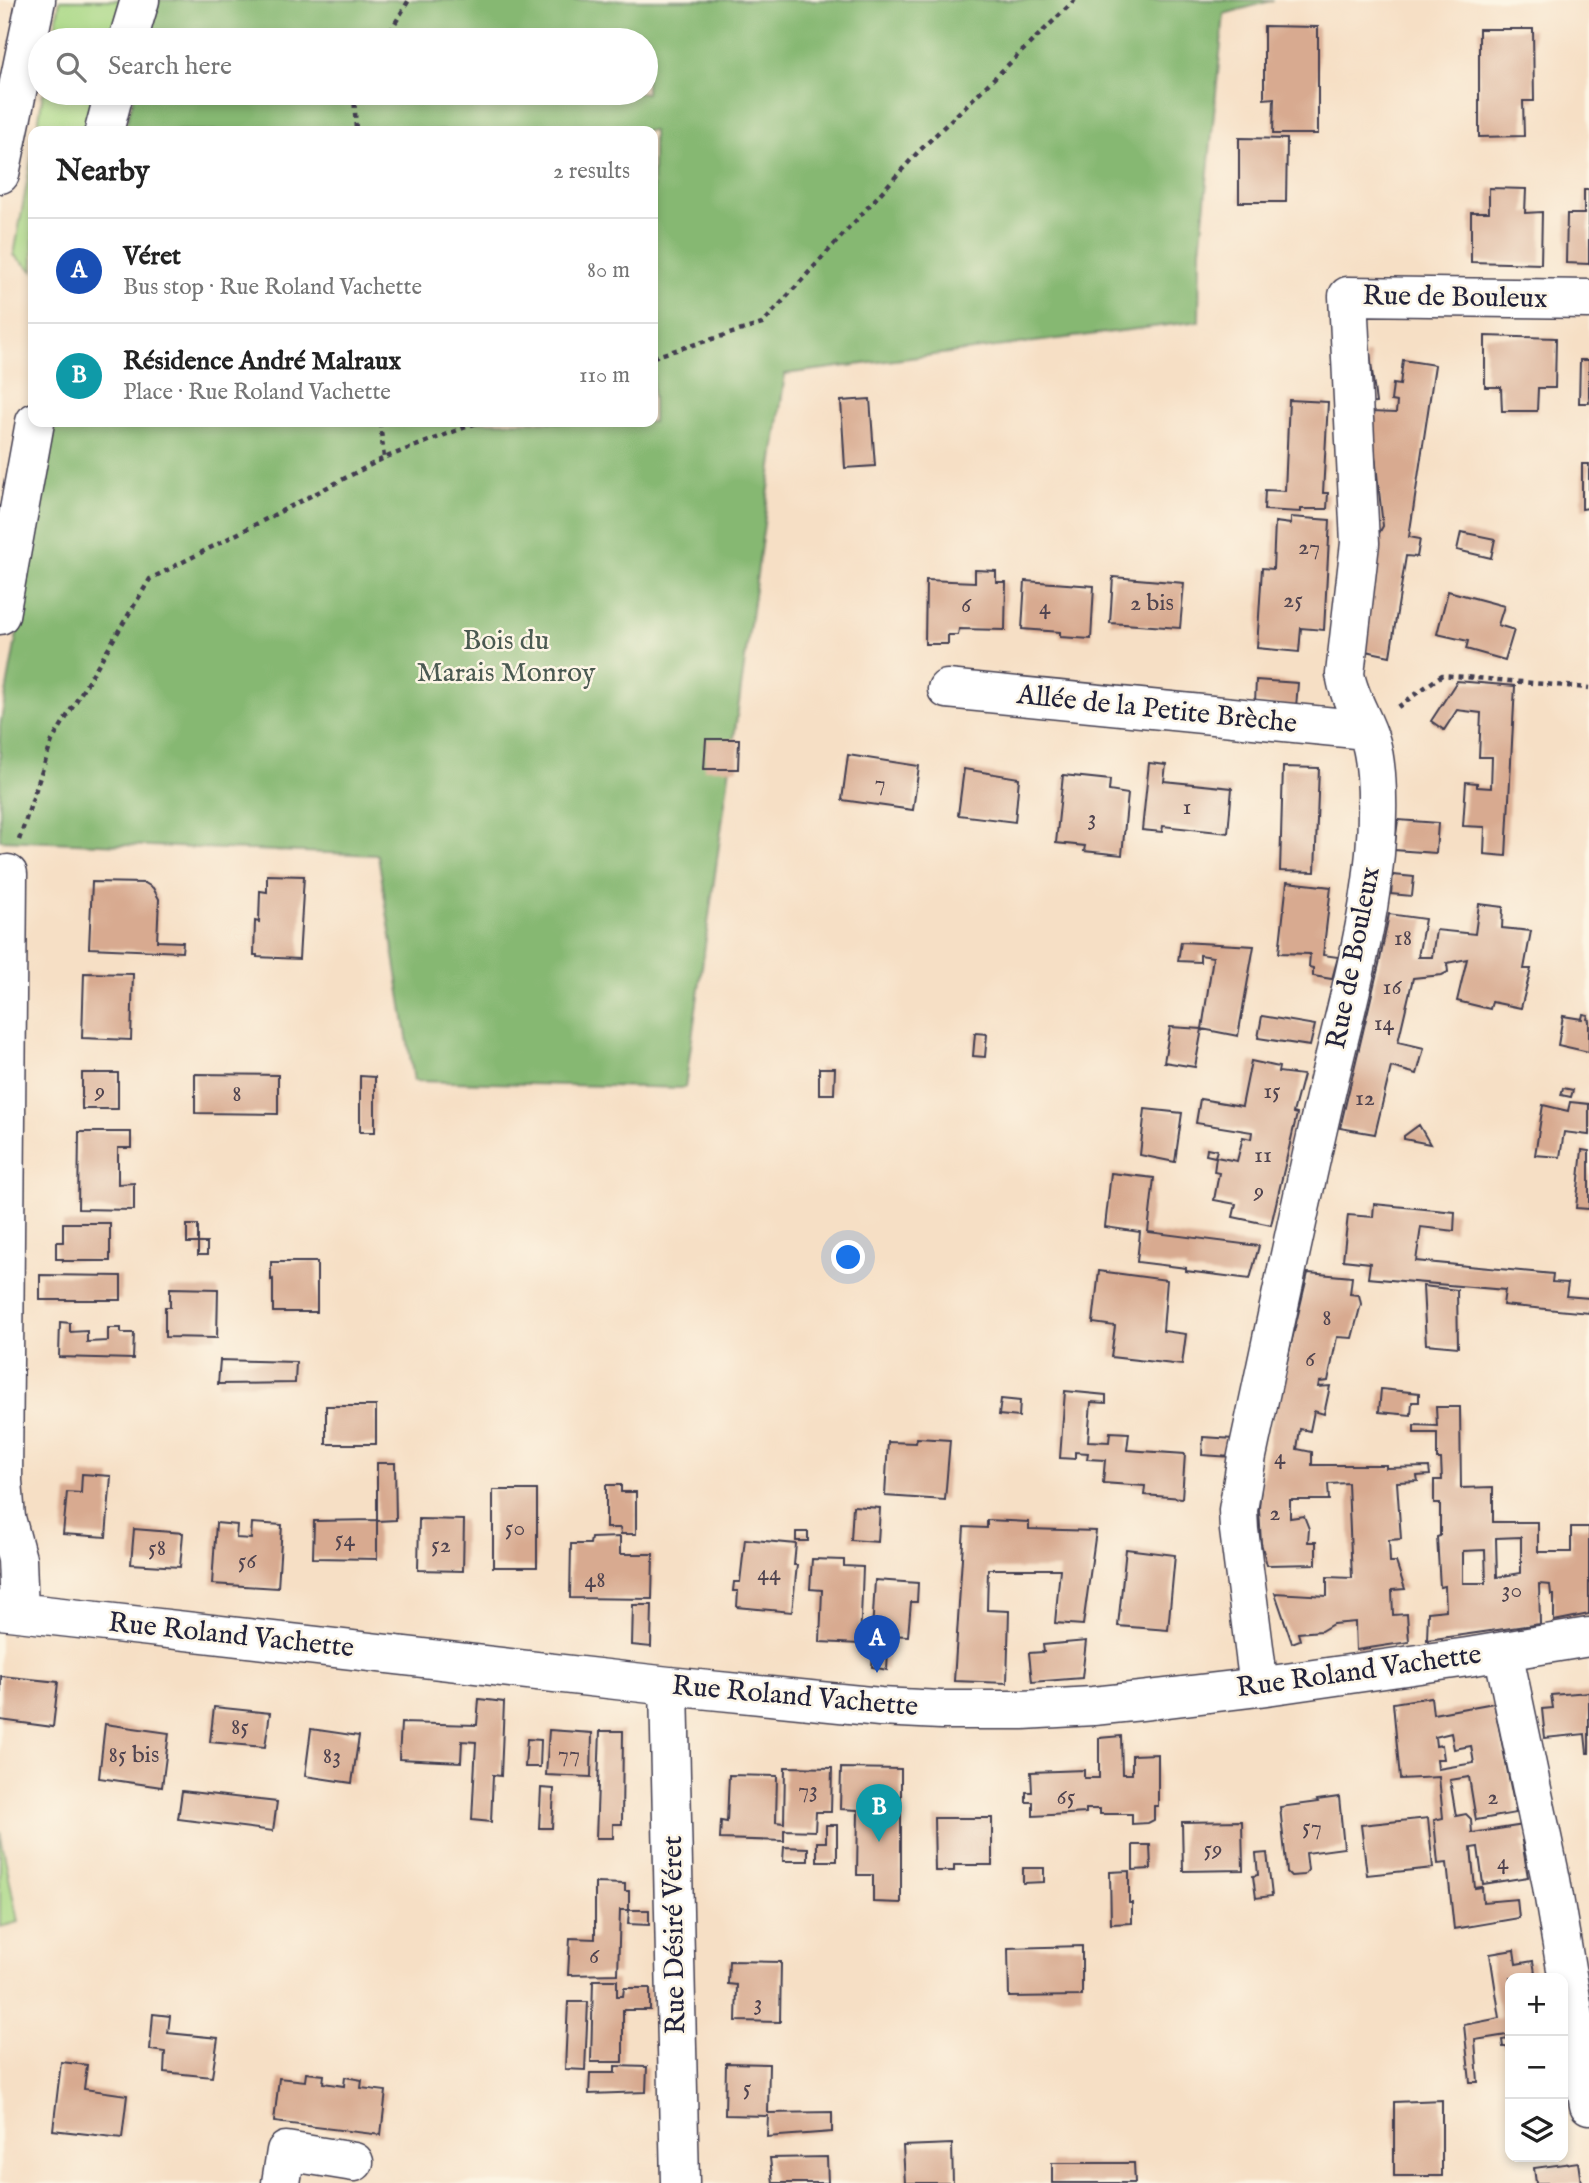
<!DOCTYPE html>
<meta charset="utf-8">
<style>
:root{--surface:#fff;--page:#f6f6f6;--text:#222;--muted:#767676;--line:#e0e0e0;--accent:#0b8043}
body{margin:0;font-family:"IM FELL English",serif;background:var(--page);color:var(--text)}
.controls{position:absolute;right:21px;bottom:21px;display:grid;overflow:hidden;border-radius:14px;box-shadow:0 4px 10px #0003}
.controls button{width:63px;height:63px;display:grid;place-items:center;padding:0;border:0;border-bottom:2px solid var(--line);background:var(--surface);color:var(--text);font:35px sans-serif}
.you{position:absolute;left:849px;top:1258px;width:24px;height:24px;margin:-18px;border:5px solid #fff;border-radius:50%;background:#1a73e8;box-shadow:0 0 0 10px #1a73e833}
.badge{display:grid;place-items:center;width:46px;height:46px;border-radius:50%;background:var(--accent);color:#fff;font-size:23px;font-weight:700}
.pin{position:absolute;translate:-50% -58px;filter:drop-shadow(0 2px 4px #0008)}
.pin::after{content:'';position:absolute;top:37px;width:24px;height:21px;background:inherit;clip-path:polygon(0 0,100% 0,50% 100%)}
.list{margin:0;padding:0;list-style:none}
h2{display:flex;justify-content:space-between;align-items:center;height:91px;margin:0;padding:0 28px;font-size:30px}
h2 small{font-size:23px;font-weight:400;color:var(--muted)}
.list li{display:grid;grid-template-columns:46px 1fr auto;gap:21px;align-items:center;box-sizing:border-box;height:105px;padding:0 28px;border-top:2px solid var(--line)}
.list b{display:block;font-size:26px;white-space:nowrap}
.list p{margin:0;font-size:23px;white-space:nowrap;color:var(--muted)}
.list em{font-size:23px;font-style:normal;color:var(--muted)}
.icon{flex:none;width:38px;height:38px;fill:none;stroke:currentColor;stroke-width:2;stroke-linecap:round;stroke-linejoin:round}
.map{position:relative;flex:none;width:1589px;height:2183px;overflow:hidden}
.search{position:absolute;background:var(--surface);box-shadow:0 4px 10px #0003;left:28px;top:28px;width:630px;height:77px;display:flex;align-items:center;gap:18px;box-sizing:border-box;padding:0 24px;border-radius:38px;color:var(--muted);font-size:26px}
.panel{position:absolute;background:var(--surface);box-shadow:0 4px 10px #0003;left:28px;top:126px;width:630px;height:301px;border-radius:14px}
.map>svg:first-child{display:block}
.green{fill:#a9d885;stroke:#667d60;stroke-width:2}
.forest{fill:#86b872;stroke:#546d56;stroke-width:2}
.building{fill:#d8aa90;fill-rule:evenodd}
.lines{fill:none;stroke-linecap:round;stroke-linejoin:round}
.minor-casing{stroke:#423e50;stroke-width:41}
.major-casing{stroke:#423e50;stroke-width:41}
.path{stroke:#423e50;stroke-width:4.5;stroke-dasharray:5 5;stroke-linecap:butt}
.minor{stroke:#fff;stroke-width:38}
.major{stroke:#fff;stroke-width:38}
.labels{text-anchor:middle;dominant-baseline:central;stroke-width:5;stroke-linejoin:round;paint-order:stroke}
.number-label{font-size:24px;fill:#504450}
.street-label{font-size:28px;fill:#22223b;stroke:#fcf5e5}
.park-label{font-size:28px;fill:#4a5951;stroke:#fcf5e5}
</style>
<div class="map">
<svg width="1589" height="2183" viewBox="0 0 1589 2183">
<rect width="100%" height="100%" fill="#fcf5e5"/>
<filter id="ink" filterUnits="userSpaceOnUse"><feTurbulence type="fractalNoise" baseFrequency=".0143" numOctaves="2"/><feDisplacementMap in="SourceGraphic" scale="14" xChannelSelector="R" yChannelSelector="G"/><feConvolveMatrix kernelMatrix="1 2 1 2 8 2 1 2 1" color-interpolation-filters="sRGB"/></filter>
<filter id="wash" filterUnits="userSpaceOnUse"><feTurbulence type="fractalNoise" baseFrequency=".00686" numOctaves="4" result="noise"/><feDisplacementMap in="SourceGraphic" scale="28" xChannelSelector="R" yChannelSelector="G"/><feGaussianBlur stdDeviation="1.57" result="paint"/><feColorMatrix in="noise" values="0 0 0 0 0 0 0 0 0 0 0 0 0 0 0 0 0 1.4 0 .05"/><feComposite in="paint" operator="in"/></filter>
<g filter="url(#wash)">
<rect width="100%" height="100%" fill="#f6dfc5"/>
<path class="green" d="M60 0H129L117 40H53Z
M43 93H101L89 131H37Z
M33 150V271L14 255Z
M0 1832 18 1922 0 1927Z"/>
<path class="forest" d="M159 0H1274L1224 14 1200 251 1199 321 785 374 685 1088 414 1081 378 855 0 840V726L56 422H653V131H124L135 93H646V40H149Z"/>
<g id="blocks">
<path class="building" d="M1264 26 1318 27V134H1273L1274 98 1264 99Z
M1479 29H1533L1534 101H1523L1524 136 1479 137Z
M1239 138 1287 139 1286 202H1239Z
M1489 188 1526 189 1525 213 1542 212 1541 264 1471 262V212H1489Z
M1584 190H1589V264L1566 263 1567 214H1584Z
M1485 336 1556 338 1555 388H1538L1537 411H1502L1501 387H1485Z
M1364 354H1370L1376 403 1369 404Z
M1403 360 1435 365 1409 537 1420 539 1417 557 1406 556 1390 656 1356 649 1371 548 1383 526 1370 412 1396 413 1397 402 1391 401 1393 384 1400 385Z
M1580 360H1589V403H1579Z
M870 399 875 466 845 468 841 401Z
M1289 400 1328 402 1323 493H1328L1327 509H1301V512L1264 510 1265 490 1285 491Z
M1582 464H1589V508L1582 509Z
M1291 517 1330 520 1324 630 1301 628 1299 652 1257 648 1262 568 1273 569 1275 522 1291 524Z
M1461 532 1495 539 1491 558 1457 550Z
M975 570 996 571V582H1006L1005 630 959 629 958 635H948V644H925L926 580 975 582Z
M1113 577 1184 583 1180 628 1110 623Z
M1025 581 1094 586 1091 639 1060 637V632L1022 629Z
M1448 591 1504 606 1498 625 1514 630 1505 660 1466 649 1468 641 1437 634Z
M1256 680 1298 683 1296 707 1255 703Z
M1457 681 1515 686 1506 856 1484 854 1485 827 1463 826 1466 782 1477 783V787L1491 788 1492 757H1479L1481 713 1457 710 1444 730 1431 721Z
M706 739H739L738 769H704Z
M848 755 919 766 913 810 842 800Z
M1149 763 1166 765 1164 781 1232 788 1228 833 1163 826 1162 832 1142 830Z
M1283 767 1319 768 1315 872 1280 871Z
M964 769 1019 778 1015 822 958 815Z
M1063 775 1110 780 1109 791 1128 794 1122 855 1084 851 1085 846 1056 843Z
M1398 820 1438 823 1436 853 1394 850Z
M267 875 304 876 299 959 257 957V955H254L255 921 259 922 260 891 267 892Z
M1393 875 1414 877 1412 896 1391 894Z
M92 882 145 883 153 888 159 899 157 941 183 942 182 952 89 948Z
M1287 882 1331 887 1323 955 1338 957 1332 979 1313 976V968L1309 967 1310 954 1279 953Z
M1479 904 1503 907 1502 928 1531 931 1524 969H1531L1521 1008 1492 1002 1490 1009 1457 1001 1467 959 1447 963 1448 972 1442 975 1413 978 1398 1042 1424 1048 1417 1074 1391 1067 1375 1134 1340 1128 1380 960 1389 914 1425 919 1418 957H1432L1436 930 1475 934Z
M1181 942 1254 946 1238 1036 1202 1029 1213 957 1200 955V962L1178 961Z
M84 973 133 974 131 1040 82 1038Z
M1583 1014 1588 1015 1587 1019 1589 1020V1052L1558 1045 1563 1016 1582 1019Z
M1262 1016 1315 1025 1310 1046 1258 1038Z
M1170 1027 1202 1029 1195 1067 1164 1062Z
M975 1033 987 1034 985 1057 973 1056Z
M1251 1061 1279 1067 1278 1072 1303 1075 1293 1113 1297 1114 1271 1225 1233 1217 1236 1204 1214 1200 1219 1173 1214 1172 1216 1157 1237 1161 1243 1137 1251 1139 1252 1132 1196 1123 1200 1099 1242 1106Z
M819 1068H835L834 1094H819Z
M82 1073H118V1109H82Z
M195 1074 278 1075V1114L195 1113Z
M360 1076 375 1077V1132H360Z
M1563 1088 1573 1090 1571 1097 1561 1095Z
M1570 1102 1589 1104V1135L1564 1132 1560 1157 1535 1155 1543 1105 1568 1111Z
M1145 1109 1182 1113 1175 1162 1140 1155Z
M1419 1125 1430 1144 1404 1139V1136Z
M79 1132H131V1148H118V1184L134 1183V1210L78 1209Z
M1207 1148 1217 1150 1215 1157 1206 1155Z
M1582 1150 1589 1151V1209L1576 1208Z
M1111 1173 1154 1178 1148 1232 1259 1246 1250 1279 1186 1271V1268L1137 1262 1140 1232 1105 1227Z
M1374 1204 1455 1212 1454 1231 1421 1227 1416 1261 1553 1274 1552 1282 1568 1283 1566 1296 1589 1298V1313L1503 1305 1505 1290 1368 1278 1370 1263 1343 1260 1348 1215 1373 1217Z
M63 1223H110V1261H63V1259H56V1242H63Z
M187 1225H198V1243H207V1255H198V1243H187Z
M271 1262H317V1312H273V1279L271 1280Z
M1099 1271 1167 1280 1163 1331 1186 1334 1182 1365 1111 1357 1115 1326 1093 1323Z
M1308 1273 1352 1277 1350 1294 1359 1295 1361 1304 1352 1338 1337 1337 1328 1381 1319 1382 1318 1387 1330 1386 1324 1414 1314 1411 1310 1431 1300 1429 1297 1449 1312 1452V1465H1386V1468L1429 1467 1430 1475 1417 1476 1418 1481 1397 1482 1401 1539 1389 1540 1390 1562H1396L1405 1589 1392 1590 1393 1615 1407 1614 1409 1642 1356 1650 1355 1622 1333 1624 1321 1631 1298 1633 1300 1640 1292 1643 1275 1593 1327 1596V1577L1352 1578 1348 1483 1328 1484 1329 1500H1290V1518L1304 1516 1309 1529 1308 1542H1316V1564L1267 1565 1261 1543 1259 1509 1261 1486 1272 1423Z
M40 1275 121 1276V1300H40Z
M1423 1286 1457 1290 1458 1347 1426 1344Z
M170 1288 218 1289 217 1338 165 1337V1307H170Z
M60 1322 70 1323V1332L87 1331V1342L108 1341V1328H121V1333H134L133 1359 59 1357Z
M220 1360 296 1362 295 1383 218 1384Z
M1381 1389 1419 1393V1402H1412L1411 1415 1379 1412Z
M1065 1391 1106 1395V1403L1091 1402 1088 1441 1109 1442 1110 1432 1129 1433 1127 1450 1185 1454 1182 1498 1144 1495 1145 1486 1103 1483 1105 1460 1087 1459 1088 1453 1075 1452V1459L1060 1458Z
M1001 1399 1020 1401 1019 1417 999 1415Z
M326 1406H376V1444H326Z
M1436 1407H1460L1461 1488 1493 1487V1522H1538V1552H1571V1527H1589V1614L1554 1621V1595H1551L1550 1585 1539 1584 1540 1624 1427 1640 1428 1612 1446 1610 1445 1586 1440 1587 1437 1537 1440 1536V1503H1434V1480H1442L1441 1459H1437V1433H1414V1425L1437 1426ZM1521 1537V1573L1497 1577 1496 1538ZM1485 1550 1486 1583H1463V1551Z
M1203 1437 1234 1439 1232 1457 1202 1455Z
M917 1438 950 1440 945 1500 885 1496 888 1442 916 1443Z
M377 1463H395L396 1520 377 1521V1559L313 1558 314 1521 377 1520Z
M82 1474 111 1476 106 1537 63 1534 67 1492 81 1493Z
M606 1485H621V1492H636V1534H621L620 1528H606Z
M493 1490H537V1567H493Z
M853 1506 880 1508 878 1542 851 1540Z
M419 1519 464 1520 463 1571 418 1570Z
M987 1520 1029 1522V1529L1096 1531 1083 1625 1055 1623 1060 1569H988L987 1610 1009 1611 1007 1683 954 1681 964 1527 987 1528Z
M216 1523 237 1525 236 1538 251 1539 252 1523 282 1525 278 1588 212 1584Z
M134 1529 183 1533 180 1567 131 1564Z
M796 1532H808V1541H796Z
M620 1537V1554H653L652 1599 570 1598 571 1544H590L591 1538Z
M745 1539 796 1544 794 1565H797L792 1612 737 1607 738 1591H733L734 1582H740Z
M1126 1549 1175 1555 1168 1630 1118 1626Z
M812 1559 844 1560V1566L863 1567 860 1644 820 1642 822 1590 810 1589Z
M875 1580 918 1583 917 1602H911L908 1636 889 1635 887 1670 872 1667 875 1634 872 1633Z
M633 1605H652L651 1647 632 1645Z
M1086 1641 1082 1678 1032 1682 1029 1653 1044 1652 1043 1645Z
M1 1676 58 1682 53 1727 0 1720Z
M1589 1692V1753H1587L1585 1734 1545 1738 1542 1709 1553 1708 1551 1695Z
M1431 1697 1433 1714 1494 1703 1516 1813 1476 1820 1469 1777 1450 1780 1456 1816 1466 1814 1471 1819 1472 1833 1524 1825 1526 1841H1522L1528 1877 1483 1884 1478 1847 1471 1848 1475 1888 1482 1887 1483 1902 1517 1899 1519 1918 1454 1929 1447 1863 1438 1864 1434 1820 1443 1818 1439 1777 1400 1779 1393 1703ZM1451 1733 1454 1749 1471 1746 1474 1763 1438 1769 1437 1759H1444L1442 1745 1436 1746 1435 1737Z
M479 1699 504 1702 501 1776 493 1775 491 1822 472 1820 476 1742 462 1741 461 1762 399 1759 401 1723 477 1725Z
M214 1707 270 1713 265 1747 210 1742Z
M105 1724 169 1733 162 1787 99 1778Z
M311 1729 359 1736 352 1783 305 1776Z
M549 1730 592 1733 591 1777 546 1775Z
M600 1731H623L622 1824H613V1838H596Z
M1121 1736 1122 1774H1132V1755L1158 1754V1806H1154V1820L1148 1823 1132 1824V1814H1100V1809H1086V1813L1033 1816V1802H1026V1792H1032L1031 1772 1084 1770V1778H1099V1738Z
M527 1739 541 1740 540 1767H525Z
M785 1767 832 1768 831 1812H816L815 1831 784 1830V1841L720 1839 721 1821 727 1822 729 1775 777 1776 776 1822 784 1823Z
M841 1768 901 1769V1903L873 1902V1875H857L858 1810 840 1809Z
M541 1788 554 1789 552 1828H539Z
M182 1791 277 1802 273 1831 178 1819Z
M1339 1797 1344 1848 1306 1853 1308 1870 1304 1875 1291 1876 1287 1872 1280 1807 1318 1802 1317 1800Z
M934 1818H992V1865H954V1871H935Z
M1428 1818 1433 1868 1367 1875 1361 1825Z
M1242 1821 1243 1870 1183 1871 1182 1822Z
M826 1825H837V1861H817V1842H826Z
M1133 1845H1150L1151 1869 1133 1870Z
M784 1847 808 1848V1861H783Z
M1267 1853 1272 1896 1256 1898 1253 1876 1258 1875 1256 1854Z
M1023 1868H1044V1882L1023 1883Z
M1129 1871V1903H1132V1923L1111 1924 1110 1872Z
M595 1883 625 1884V1891H629V1910H649V1925L628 1924 629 1910H620L618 1974 568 1975 570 1938 595 1939Z
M1082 1946V1996L1009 1997 1008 1948Z
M1514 1950 1516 1964 1533 1961 1536 1978H1510V2047H1503L1502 2040 1508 2039 1507 2035 1475 2040 1478 2082H1470L1464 2025 1500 2018 1490 1954Z
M729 1961 781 1962 780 2022 736 2021 737 1985 728 1984Z
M593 1980H617V1996H623L624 1988H650V2010H623V2062H591Z
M568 2002H588L585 2070 565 2069Z
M153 2014 170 2016 168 2033 218 2038 212 2077 164 2072 165 2052 150 2050Z
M61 2062 87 2065 84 2089 127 2095 122 2138 53 2130Z
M726 2063 769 2064 768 2113 832 2112V2132L767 2137 768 2116 725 2115Z
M615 2066 647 2067 646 2092 589 2094 590 2073H615Z
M306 2073 324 2075 323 2083 344 2086 345 2077 362 2080 361 2088 386 2091 381 2135 274 2122 279 2078 305 2081Z
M1442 2100V2176H1394V2102Z
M952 2144 953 2183H905L903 2146Z
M827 2157 828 2183H773L770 2158Z
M1578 2162 1581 2183H1536L1534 2168Z
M1052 2163H1134L1135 2183H1052Z"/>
</g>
</g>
<g filter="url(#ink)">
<use href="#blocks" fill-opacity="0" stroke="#423e50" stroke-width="2"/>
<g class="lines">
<defs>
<path id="minor" d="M947 689 1366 730
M8 874 3 1481 6 1518 17 1559 19 1612
M0 1610 669 1686 880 1707 941 1710H1023L1093 1706 1141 1701 1259 1687 1468 1657 1589 1637
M1503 1651 1551 1880 1589 2105
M669 1686 680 2183
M1259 1687 1239 1530 1238 1510 1247 1456C1273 1335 1298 1214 1326 1093 1350 989 1384 882 1376 774 1375 764 1374 753 1371 743 1364 719 1349 699 1345 674L1360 543 1348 296 1589 299
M281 2183 286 2151 354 2162"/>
<path id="major" d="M128 40 140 0
M104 131 114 93
M0 174 36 0
M0 615 35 422"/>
</defs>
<use href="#minor" class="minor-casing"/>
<use href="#major" class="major-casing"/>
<path class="path" d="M385 40 409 0
M354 93 356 131
M653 357 762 324 918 152 1075 0
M380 422 384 458
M1398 707 1442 675 1589 688
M19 840 52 741 150 579 384 458 479 422"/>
<use href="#minor" class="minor"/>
<use href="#major" class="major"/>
</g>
</g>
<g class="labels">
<g class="number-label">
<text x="1309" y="547">27</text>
<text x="1293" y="600">25</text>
<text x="1152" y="603">2 bis</text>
<text x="966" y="605">6</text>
<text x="1045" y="607">4</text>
<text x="880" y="783">7</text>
<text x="1187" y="807">1</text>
<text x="1092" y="818">3</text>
<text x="1403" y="938">18</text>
<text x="1392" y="987">16</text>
<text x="1384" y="1023">14</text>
<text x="100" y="1091">9</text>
<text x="1272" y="1091">15</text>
<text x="237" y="1094">8</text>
<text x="1365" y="1098">12</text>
<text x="1263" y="1155">11</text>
<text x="1259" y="1191">9</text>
<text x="1327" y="1318">8</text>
<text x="1310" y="1359">6</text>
<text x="1280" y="1457">4</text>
<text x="1275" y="1513">2</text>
<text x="515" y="1528">50</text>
<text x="345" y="1539">54</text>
<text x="441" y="1545">52</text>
<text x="157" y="1548">58</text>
<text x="247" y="1561">56</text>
<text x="769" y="1573">44</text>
<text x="595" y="1580">48</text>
<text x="1512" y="1590">30</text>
<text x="240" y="1727">85</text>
<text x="569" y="1754">77</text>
<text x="134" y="1755">85 bis</text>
<text x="332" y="1756">83</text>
<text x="808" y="1790">73</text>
<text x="1066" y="1797">65</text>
<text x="1493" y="1797">2</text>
<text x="1312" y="1827">57</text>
<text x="1213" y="1849">59</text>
<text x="1503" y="1862">4</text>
<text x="594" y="1956">6</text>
<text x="758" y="2003">3</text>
<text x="747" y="2088">5</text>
</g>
<g class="street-label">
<text transform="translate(1455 298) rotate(1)">Rue de Bouleux</text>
<text transform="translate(1157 710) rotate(6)">Allée de la Petite Brèche</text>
<text transform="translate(1354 958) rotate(-79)">Rue de Bouleux</text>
<text transform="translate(231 1636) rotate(6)">Rue Roland Vachette</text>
<text transform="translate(1359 1672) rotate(-8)">Rue Roland Vachette</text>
<text transform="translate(795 1697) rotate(5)">Rue Roland Vachette</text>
<text transform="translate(675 1935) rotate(-91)">Rue Désiré Véret</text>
</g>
<g class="park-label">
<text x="506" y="641">Bois du<tspan x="506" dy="32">Marais Monroy</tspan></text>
</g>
</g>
</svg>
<div class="controls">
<button>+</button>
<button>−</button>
<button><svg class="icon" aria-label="layers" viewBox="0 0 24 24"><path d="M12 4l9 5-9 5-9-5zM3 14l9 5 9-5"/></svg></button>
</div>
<div class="you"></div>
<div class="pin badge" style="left:877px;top:1673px;background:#1a4fb4">A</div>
<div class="pin badge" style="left:879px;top:1842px;background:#0f9aa8">B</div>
<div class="search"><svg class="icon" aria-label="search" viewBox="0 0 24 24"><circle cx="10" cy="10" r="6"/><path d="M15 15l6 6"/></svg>Search here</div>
<section class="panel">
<h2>Nearby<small>2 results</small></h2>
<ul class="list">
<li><span class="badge" style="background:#1a4fb4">A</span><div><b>Véret</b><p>Bus stop · Rue Roland Vachette</p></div><em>80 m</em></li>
<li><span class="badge" style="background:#0f9aa8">B</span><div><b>Résidence André Malraux</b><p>Place · Rue Roland Vachette</p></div><em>110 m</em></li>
</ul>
</section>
</div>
